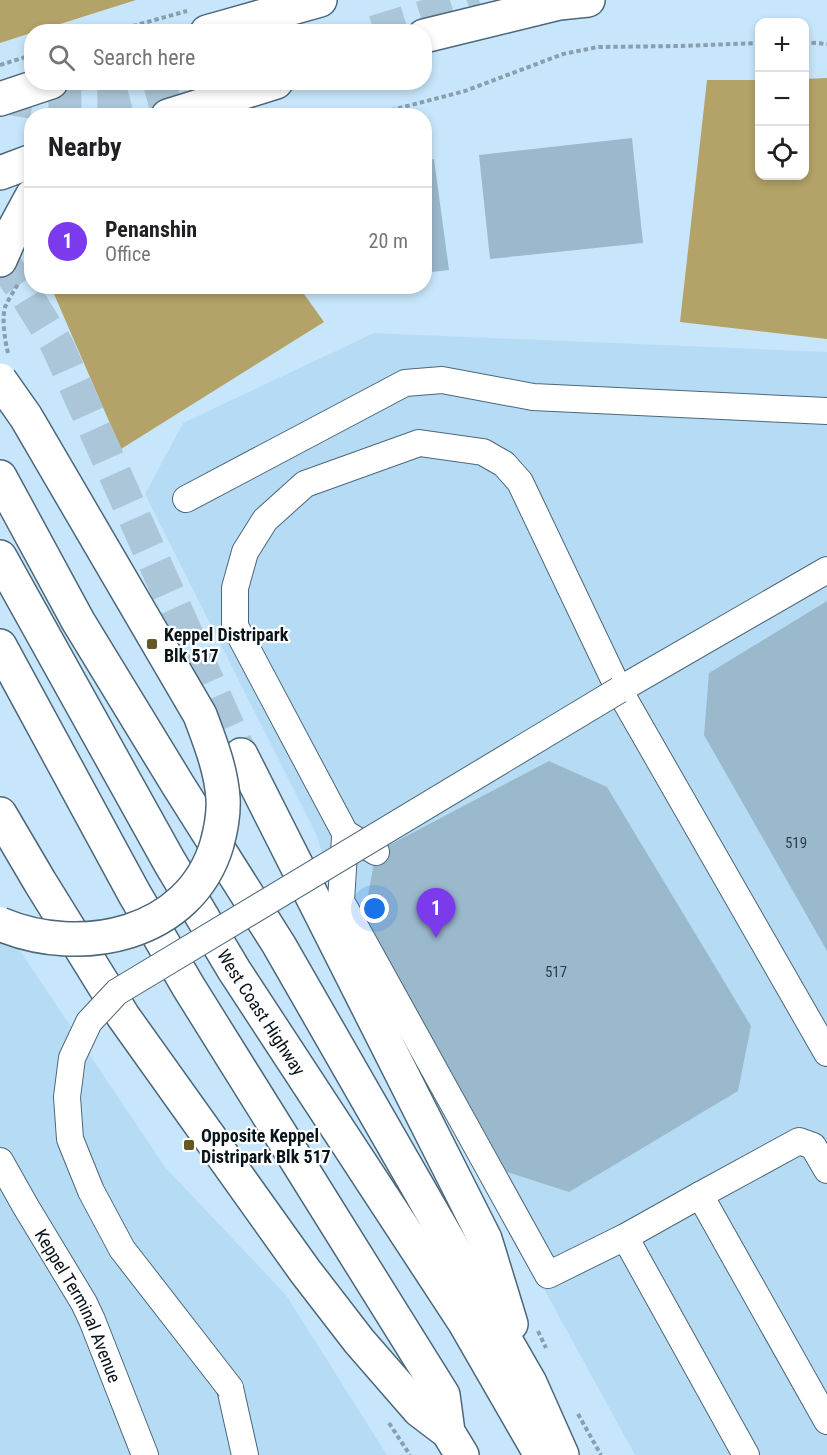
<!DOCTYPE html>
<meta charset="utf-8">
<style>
:root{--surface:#fff;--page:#f6f6f6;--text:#202124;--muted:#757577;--line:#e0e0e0;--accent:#7c3aed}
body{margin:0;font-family:"Roboto Condensed",sans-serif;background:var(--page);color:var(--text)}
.controls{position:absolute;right:18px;top:18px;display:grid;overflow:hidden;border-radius:12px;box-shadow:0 3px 9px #0003}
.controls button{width:54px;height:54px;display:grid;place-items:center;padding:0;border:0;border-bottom:2px solid var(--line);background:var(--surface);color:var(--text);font:30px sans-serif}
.you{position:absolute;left:375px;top:909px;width:21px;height:21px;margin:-15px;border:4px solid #fff;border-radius:50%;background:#1a73e8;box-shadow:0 0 0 9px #1a73e833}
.badge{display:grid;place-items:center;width:39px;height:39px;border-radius:50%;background:var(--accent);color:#fff;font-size:20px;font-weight:700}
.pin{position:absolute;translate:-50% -50px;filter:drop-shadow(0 2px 3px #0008)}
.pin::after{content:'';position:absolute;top:32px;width:21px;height:18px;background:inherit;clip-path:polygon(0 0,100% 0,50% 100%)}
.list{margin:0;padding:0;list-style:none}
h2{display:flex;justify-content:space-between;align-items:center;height:78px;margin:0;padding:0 24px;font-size:26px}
h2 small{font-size:20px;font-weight:400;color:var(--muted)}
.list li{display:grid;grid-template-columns:39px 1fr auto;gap:18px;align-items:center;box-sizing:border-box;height:108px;padding:0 24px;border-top:2px solid var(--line)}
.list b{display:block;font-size:22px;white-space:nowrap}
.list p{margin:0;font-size:20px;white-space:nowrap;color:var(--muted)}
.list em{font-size:20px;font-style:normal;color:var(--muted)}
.icon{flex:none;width:33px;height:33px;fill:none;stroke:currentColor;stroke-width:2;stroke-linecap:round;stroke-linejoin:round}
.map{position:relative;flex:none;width:827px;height:1455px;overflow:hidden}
.search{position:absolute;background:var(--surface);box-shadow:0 3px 9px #0003;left:24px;top:24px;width:408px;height:66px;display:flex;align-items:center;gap:15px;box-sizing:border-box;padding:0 21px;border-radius:24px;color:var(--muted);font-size:22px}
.panel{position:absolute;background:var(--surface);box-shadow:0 3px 9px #0003;left:24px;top:108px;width:408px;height:186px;border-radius:24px}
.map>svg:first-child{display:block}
.built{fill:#b6dcf5}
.forest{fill:#b3a369}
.building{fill:#9bb9cd}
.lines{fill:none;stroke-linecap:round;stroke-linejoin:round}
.major-tunnel{stroke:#abc6d9;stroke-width:33;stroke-dasharray:33 16;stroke-linecap:butt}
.highway-tunnel{stroke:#abc6d9;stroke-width:33;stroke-dasharray:33 16;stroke-linecap:butt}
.minor-casing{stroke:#4c6779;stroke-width:28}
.major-casing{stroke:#4c6779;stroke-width:36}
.highway-casing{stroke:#4c6779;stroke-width:36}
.path{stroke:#889fb0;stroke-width:4;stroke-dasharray:4.5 3;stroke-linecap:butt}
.minor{stroke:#fff;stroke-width:26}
.major{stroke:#fff;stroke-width:33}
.highway{stroke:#fff;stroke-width:33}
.minor-bridge-casing{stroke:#4c6779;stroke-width:28;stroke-linecap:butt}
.highway-bridge-casing{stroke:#4c6779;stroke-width:36;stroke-linecap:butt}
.minor-bridge{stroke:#fff;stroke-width:26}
.highway-bridge{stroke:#fff;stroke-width:33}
.poi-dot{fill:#665825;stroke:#fff;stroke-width:2}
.labels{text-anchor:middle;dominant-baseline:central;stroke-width:4.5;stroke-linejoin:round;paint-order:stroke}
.number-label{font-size:15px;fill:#2e3d48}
.poi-label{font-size:18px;font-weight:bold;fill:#09141b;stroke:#fff;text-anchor:start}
.street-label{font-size:18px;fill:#09141b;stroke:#fff}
</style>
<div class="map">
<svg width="827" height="1455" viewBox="0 0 827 1455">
<rect width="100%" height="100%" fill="#c8e6fb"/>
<path class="built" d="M374 333 827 352V1455H635L443 1105 337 903 317 836 145 494 183 423Z
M0 921 165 1167 286 1295 387 1455H0Z"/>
<path class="forest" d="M0 0H136L38 31 32 32 31 33 0 43Z
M827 78V339L680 322 707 80H759L760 176H804L805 79Z
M51 287H299L324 322 121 449Z"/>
<path class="building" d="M632 138 643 243 490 259 479 155Z
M434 159 449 270 424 273V161Z
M827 601V951L704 735 709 673Z
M549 761 607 787 751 1026 738 1091 569 1192 507 1172 364 917 376 852Z"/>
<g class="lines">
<path class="major-tunnel" d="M374 32 479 0
M0 97 44 104 110 103 189 82"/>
<path class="highway-tunnel" d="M0 258 25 293 57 345 241 755"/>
<defs>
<g id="minor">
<path d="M186 499 405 383 442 380 533 397 827 411"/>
<path d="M619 690 827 570"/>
<path d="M345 837 341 901 548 1275 625 1237 700 1195 799 1141 813 1146 827 1170"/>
<path d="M376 852 345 833 235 626V588L245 552 265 520 305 484 419 443 483 452 504 464 520 482 619 690 827 1053"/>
<path id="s1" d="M0 1161 26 1207 84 1303 92 1320 145 1455"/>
<path d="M700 1195 827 1421"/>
<path d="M625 1237 746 1455"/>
<path d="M230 1388 245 1455"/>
</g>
<path id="major" d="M207 32 320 0
M424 36 559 3 588 0
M0 99 51 82
M168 116 276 82
M0 173 32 161"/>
<g id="highway">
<path d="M0 260 12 233 32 196"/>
<path d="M0 477 78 621 178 785 279 945 530 1383 562 1455"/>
<path id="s2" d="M0 557 169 861 234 970 465 1323 541 1455"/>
<path d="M0 646 134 893 188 986 443 1395 448 1432 462 1455"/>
<path d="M241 755 485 1239 511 1324"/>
<path d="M0 814 40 882 123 1016 305 1271 359 1341 419 1410 448 1432"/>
</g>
</defs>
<use href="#minor" class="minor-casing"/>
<use href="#major" class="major-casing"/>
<use href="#highway" class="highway-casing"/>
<path class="path" d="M111 32 187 11
M804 42 827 44
M0 65 32 55
M369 116 465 91 563 54 598 47 680 46 760 43
M8 353C5 342 1 315 6 305 9 298 14 291 18 284
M538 1331 546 1348
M578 1414 601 1455
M389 1423 410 1455"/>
<use href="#minor" class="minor"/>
<use href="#major" class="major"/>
<use href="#highway" class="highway"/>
<defs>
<path id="minor-bridge" d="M230 1388 122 1249 91 1191 70 1139 67 1097 72 1058 89 1022 117 992 619 690"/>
<path id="highway-bridge" d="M0 380 26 417 200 715C210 742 221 769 223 798 224 813 221 829 217 844 190 936 80 958 0 924"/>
</defs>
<use href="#minor-bridge" class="minor-bridge-casing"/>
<use href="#highway-bridge" class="highway-bridge-casing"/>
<use href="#minor-bridge" class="minor-bridge"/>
<use href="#highway-bridge" class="highway-bridge"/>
</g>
<g class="poi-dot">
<rect x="146" y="638" width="12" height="12" rx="3"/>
<rect x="183" y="1139" width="12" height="12" rx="3"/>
</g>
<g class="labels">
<g class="number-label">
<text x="796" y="843">519</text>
<text x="556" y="972">517</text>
</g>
<g class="poi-label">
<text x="164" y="634">Keppel Distripark<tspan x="164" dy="21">Blk 517</tspan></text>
<text x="201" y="1135">Opposite Keppel<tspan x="201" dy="21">Distripark Blk 517</tspan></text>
</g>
<g class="street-label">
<text stroke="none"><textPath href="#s2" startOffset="525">West Coast Highway</textPath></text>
<text stroke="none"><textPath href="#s1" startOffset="165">Keppel Terminal Avenue</textPath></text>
</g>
</g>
</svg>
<div class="controls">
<button>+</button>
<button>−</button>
<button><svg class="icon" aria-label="locate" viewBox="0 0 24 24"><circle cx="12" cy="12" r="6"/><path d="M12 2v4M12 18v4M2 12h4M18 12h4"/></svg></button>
</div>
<div class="you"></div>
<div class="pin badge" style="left:436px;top:938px">1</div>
<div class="search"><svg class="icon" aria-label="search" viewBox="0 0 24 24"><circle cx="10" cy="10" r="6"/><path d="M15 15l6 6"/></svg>Search here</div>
<section class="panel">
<h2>Nearby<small></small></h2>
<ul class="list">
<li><span class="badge">1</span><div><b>Penanshin</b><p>Office</p></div><em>20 m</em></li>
</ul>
</section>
</div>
